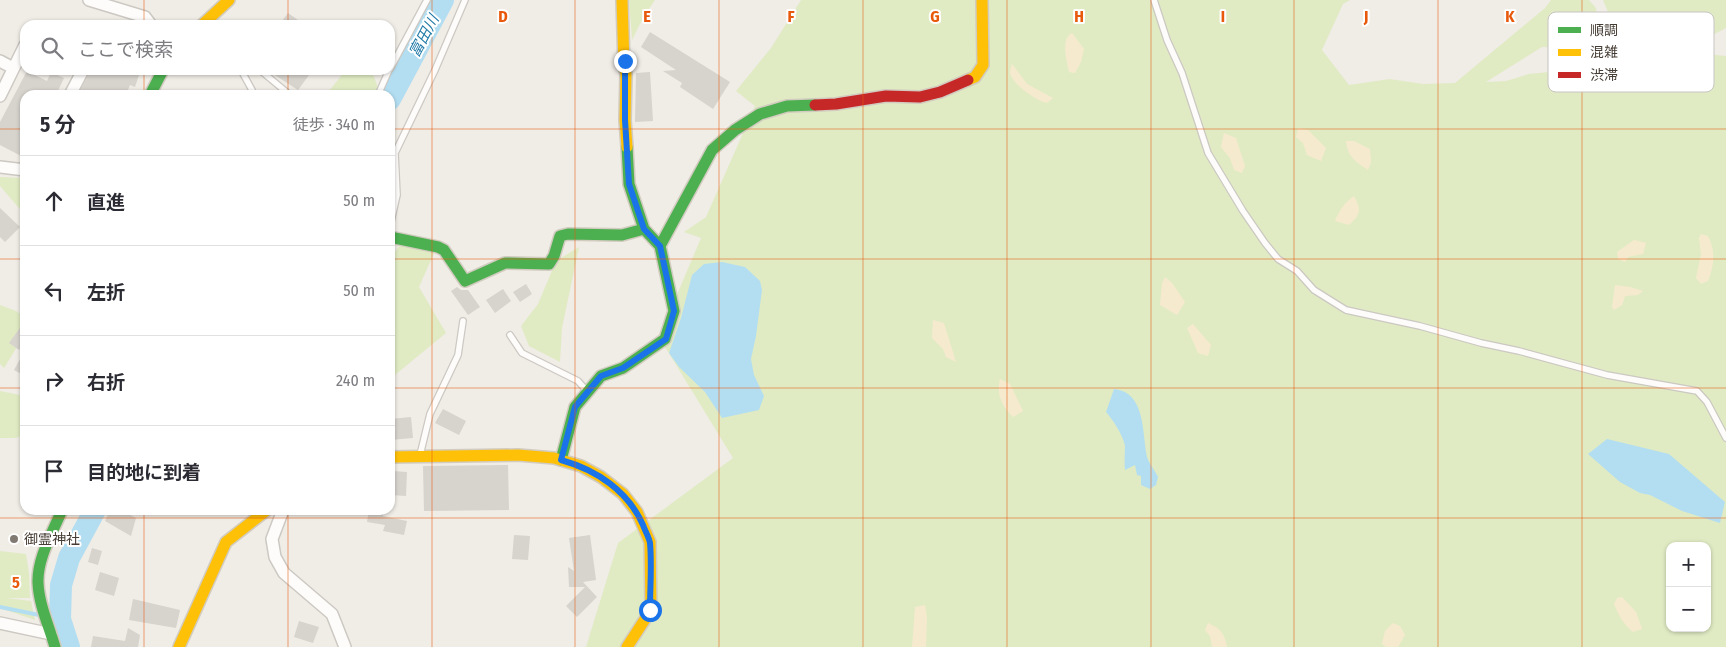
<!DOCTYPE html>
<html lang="ja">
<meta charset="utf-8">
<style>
:root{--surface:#fff;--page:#f7f7f7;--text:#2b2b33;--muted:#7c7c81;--line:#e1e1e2}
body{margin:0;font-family:"Fira Sans Condensed","Noto Sans JP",sans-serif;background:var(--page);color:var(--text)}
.controls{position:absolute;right:15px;bottom:15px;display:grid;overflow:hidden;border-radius:10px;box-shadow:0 1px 4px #0004}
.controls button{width:45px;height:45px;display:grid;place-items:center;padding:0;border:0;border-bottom:1px solid var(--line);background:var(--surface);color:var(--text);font:25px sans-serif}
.stop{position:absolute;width:15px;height:15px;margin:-11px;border:4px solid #1a73e8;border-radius:50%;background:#fff}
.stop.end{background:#1a73e8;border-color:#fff;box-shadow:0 1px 5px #0008}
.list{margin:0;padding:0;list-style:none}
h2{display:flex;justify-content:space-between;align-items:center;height:65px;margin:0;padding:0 20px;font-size:21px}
h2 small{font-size:16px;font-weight:400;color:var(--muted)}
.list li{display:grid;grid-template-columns:32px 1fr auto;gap:15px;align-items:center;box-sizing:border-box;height:90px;padding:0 20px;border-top:1px solid var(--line)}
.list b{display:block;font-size:19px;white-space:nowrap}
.list em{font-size:16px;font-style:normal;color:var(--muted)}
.icon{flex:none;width:28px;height:28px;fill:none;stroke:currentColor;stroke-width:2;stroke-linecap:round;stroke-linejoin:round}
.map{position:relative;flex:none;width:1726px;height:647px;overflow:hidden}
.search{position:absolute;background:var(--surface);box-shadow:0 1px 4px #0004;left:20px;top:20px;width:375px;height:55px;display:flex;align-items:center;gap:12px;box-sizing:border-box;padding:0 18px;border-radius:15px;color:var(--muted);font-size:19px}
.panel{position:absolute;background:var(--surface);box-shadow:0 1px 4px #0004;left:20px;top:90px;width:375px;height:425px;border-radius:15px}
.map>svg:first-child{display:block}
.green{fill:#e0ebc4;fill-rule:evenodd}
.sand{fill:#f6eace}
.water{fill:#b3def1}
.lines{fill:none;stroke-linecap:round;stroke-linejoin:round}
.stream{stroke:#b3def1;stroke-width:4}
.river{stroke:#b3def1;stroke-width:22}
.building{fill:#d7d3cd}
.lane-casing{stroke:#ccc8c2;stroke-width:8}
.street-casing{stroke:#ccc8c2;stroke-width:14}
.fast-casing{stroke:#d2cbbf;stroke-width:14}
.slow-casing{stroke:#d2cbbf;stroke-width:14}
.jam-casing{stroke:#d2cbbf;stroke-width:14}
.lane{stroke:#fdfcfb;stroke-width:5.5}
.street{stroke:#fdfcfb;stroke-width:11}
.fast{stroke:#4caf50;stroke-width:11}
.slow{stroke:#ffc107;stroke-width:11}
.jam{stroke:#c62828;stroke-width:11}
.route{stroke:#1a73e8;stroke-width:6}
.grid{fill:none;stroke:#e8590c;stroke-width:1;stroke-opacity:0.55}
.poi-dot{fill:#817a72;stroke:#fff;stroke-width:2}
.labels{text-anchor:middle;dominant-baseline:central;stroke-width:4;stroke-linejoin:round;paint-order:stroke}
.poi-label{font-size:14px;fill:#453c33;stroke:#fff;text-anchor:start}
.water-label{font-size:15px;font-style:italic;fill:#227ba8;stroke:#fff}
.key{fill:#fff;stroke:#c7c4c2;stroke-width:1}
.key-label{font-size:14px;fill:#453c33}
.grid-label{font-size:16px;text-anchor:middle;font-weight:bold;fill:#e8590c;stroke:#fff;stroke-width:4;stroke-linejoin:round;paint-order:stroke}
</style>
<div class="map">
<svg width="1726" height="647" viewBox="0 0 1726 647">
<rect width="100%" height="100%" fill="#f0ece6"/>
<path class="green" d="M629 0H655L644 16 632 40Z
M801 0H1350L1343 4 1322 50 1349 85 1390 79 1423 84 1455 83 1545 8 1551 0H1589L1596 8 1601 49 1542 47 1486 82 1506 81 1529 74 1606 66 1677 51 1726 56V647H586L618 543 733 458 659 337 701 238 684 232 706 217 755 106 736 91 771 48ZM1670 546H1707V628H1670Z
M1603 0H1726V28C1718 32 1710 37 1701 39 1673 46 1640 41 1611 38L1608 12Z
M347 70C373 70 373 70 380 95H326L345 71Z
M0 177 25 178V215L0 186Z
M400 245 435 251 419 287 446 333 390 379V259Z
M579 247 562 328 560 362 529 346 521 326 538 304 556 261Z
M0 305 16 311 25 317V334L4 368 0 364Z
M0 391 25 396V435L15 438H0Z
M0 551 26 554 29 573 30 598H7L31 601 35 620 0 608Z"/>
<path class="sand" d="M1072 33 1084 49 1081 62 1075 73 1069 72C1067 61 1060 39 1072 33Z
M1012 64 1027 84 1053 98 1047 103C1037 101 1012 84 1010 73 1010 70 1011 67 1012 64Z
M1298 128 1308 130 1326 148 1321 161 1307 155 1303 143 1296 137Z
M1224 133 1236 138 1245 166 1242 173 1234 170 1230 158 1221 147Z
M1346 141H1354L1370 149 1371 162 1368 170C1356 162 1347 156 1346 141Z
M1354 196C1362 211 1360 215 1349 225L1335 221C1340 210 1344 203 1354 196Z
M1701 234 1708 236C1716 251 1714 266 1708 281L1701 284 1696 278 1701 254 1699 238Z
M1634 240 1646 243 1643 254 1628 257 1625 262 1618 259 1617 252Z
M1165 277 1172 283 1185 302 1177 315 1160 305 1162 283Z
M1615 285 1630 287 1643 291 1638 295 1625 296 1622 305 1614 310 1612 307Z
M933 320 944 323 956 362 946 357 943 349 932 338Z
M1193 324 1211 345 1208 356 1198 353 1187 328Z
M1000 379 1010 384 1023 411 1013 417C1002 406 996 395 1000 379Z
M1622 597 1636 612 1642 629 1633 632C1624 625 1618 614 1614 604L1617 598Z
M925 605 927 617 926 647H912L915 607Z
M1208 623C1220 628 1225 634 1227 647H1212L1210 636 1205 630Z
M1393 623 1400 626 1405 635 1398 647H1386L1382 644 1385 631Z"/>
<path class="water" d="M722 262 745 267 760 281 762 290 756 336 751 359 754 375 764 396 759 410 722 418 705 392 679 367 669 353 681 318 692 275 704 264Z
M1114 389C1146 392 1142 433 1147 457 1149 464 1155 470 1158 477L1156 485 1150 489 1141 485V476L1137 475 1135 465 1125 470C1124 462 1125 454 1125 446 1123 435 1113 420 1106 412Z
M1607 439 1669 454 1725 502 1720 523 1682 511 1650 495 1640 493 1620 482 1588 454Z"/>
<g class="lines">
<path class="stream" d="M0 607 39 615
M51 617 60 619"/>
<path class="river" d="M390 99 443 0
M69 647 60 619 61 585 69 558 95 510"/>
</g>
<path class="building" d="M288 13 305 25H279Z
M650 32 730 82 713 109 680 87 682 83 663 71 676 70 641 47Z
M91 70H129L140 72 135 87 130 85 126 95H78Z
M267 70H302L309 75 298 90Z
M27 71 47 81 51 72 64 78 56 95H25V158L0 145V122Z
M650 72 653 121 635 122 636 73Z
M0 208 20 227 5 242 0 237Z
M526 284 532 294 520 302 513 292Z
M457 287 461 290H468L480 307 468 315 451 291Z
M503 289 511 301 495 313 486 300Z
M25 321V342L19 350 9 343Z
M25 350V376L14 370Z
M443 409 466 421 459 435 435 423Z
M411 417 413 438 390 440V419Z
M508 465 509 510 424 511 423 466Z
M393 471 407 472 406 496 391 495Z
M110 510H121L136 518 131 536 105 521Z
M369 510H384L383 516 407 521 404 535 383 531 385 525 367 522Z
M514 535 530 536 528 560 512 559Z
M590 535 596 580 583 582 597 597 577 617 566 606 585 587H569L568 567 574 571 569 538Z
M92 548 102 551 98 565 88 562Z
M100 572 119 578 114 596 95 590Z
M133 599 180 610 176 628 129 620Z
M299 621 319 627 313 643 294 637Z
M128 628 140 635 138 647H91L93 636 125 641Z"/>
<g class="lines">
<defs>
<path id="lane" d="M1154 0 1167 40 1182 73 1208 153 1243 211 1265 243 1278 259 1297 271 1314 290 1346 310 1420 326 1481 343 1519 351 1607 375 1697 391 1707 402 1726 438
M390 69 427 0
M241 70 252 90
M260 70 290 95
M378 95 389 70
M390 226 397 195 395 153 435 70 465 0
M510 335 522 353 578 381 586 390
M420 455 430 414 458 355 463 321"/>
<path id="street" d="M89 0 145 17 151 25
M0 61 13 68
M70 95 83 70
M0 96 25 45
M0 167 25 170
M283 510 272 539 275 557 284 573 332 614 345 647
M0 623 51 634"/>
<path id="fast" d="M150 95 163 70
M390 237 438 247 444 250 465 281 505 263 549 264 554 256 560 236 568 234 622 235 644 229
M660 246 712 150 735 130 760 114 787 106 815 105
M561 460 575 407 601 376 623 368 665 339 674 311 660 246 644 229 629 184 627 147
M55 647C49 626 39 605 38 583 37 558 53 532 62 510"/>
<path id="slow" d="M622 0 624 65 626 74 625 120 627 147
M202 25 229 0
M968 80 975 77 983 65 982 0
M390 457 518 455 554 458 581 466 601 477 623 494 637 512 650 542 651 610 627 647
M179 647 226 542 267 510"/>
<path id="jam" d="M815 105 836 104 886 96 920 97 940 92 968 80"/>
</defs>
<use href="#lane" class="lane-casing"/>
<use href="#street" class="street-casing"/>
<use href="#fast" class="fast-casing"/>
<use href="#slow" class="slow-casing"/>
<use href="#jam" class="jam-casing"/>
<use href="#lane" class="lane"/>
<use href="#street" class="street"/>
<use href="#fast" class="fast"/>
<use href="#slow" class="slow"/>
<use href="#jam" class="jam"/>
</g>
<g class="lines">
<path class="route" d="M625 61V120L629 184 644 229 660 246 674 311 666 339 623 368 601 376 575 407 561 460C597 470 628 491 643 525 645 531 649 537 650 543 652 565 650 588 650 610"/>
</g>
<path class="grid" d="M144 0V25M288 0V25M432 0V647M575 0V647M719 0V647M863 0V647M1007 0V647M1151 0V647M1294 0V647M1438 0V647M1582 0V647M144 70V95M288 70V95M0 129H25M390 129H1726M0 259H25M390 259H1726M0 388H25M390 388H1726M144 510V647M288 510V647M0 518H1726"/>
<circle class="poi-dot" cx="14" cy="539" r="5"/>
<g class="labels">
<g class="poi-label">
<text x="24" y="539">御霊神社</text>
</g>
<g class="water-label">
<text transform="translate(424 36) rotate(-62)">富田川</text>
</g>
</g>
<rect x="1548" y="12" width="166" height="80" rx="8" class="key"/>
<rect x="1558" y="27" width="23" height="6" fill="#4caf50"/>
<rect x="1558" y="49" width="23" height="7" fill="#ffc107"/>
<rect x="1558" y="72" width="23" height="6" fill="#c62828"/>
<g class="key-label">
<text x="1590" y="35">順調</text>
<text x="1590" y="57">混雑</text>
<text x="1590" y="80">渋滞</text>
</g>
<g class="grid-label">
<text x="503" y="22">D</text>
<text x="647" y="22">E</text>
<text x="791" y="22">F</text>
<text x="935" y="22">G</text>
<text x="1079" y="22">H</text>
<text x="1223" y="22">I</text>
<text x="1366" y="22">J</text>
<text x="1510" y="22">K</text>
<text x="16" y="588">5</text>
</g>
</svg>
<div class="controls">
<button>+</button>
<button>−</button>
</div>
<div class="stop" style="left:650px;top:610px"></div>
<div class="stop end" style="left:625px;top:61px"></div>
<div class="search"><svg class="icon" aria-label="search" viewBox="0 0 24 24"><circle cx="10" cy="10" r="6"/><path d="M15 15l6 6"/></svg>ここで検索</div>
<section class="panel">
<h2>5 分<small>徒歩 · 340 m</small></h2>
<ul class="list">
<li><svg class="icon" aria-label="ahead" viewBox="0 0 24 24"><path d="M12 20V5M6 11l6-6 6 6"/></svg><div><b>直進</b></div><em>50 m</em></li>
<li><svg class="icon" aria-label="left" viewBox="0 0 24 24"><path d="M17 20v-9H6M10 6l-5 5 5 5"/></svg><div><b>左折</b></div><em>50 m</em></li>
<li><svg class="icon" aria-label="right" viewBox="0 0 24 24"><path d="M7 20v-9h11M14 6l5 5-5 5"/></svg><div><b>右折</b></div><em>240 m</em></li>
<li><svg class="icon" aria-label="arrive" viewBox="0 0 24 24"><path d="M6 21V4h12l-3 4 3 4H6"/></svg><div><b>目的地に到着</b></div></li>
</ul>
</section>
</div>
